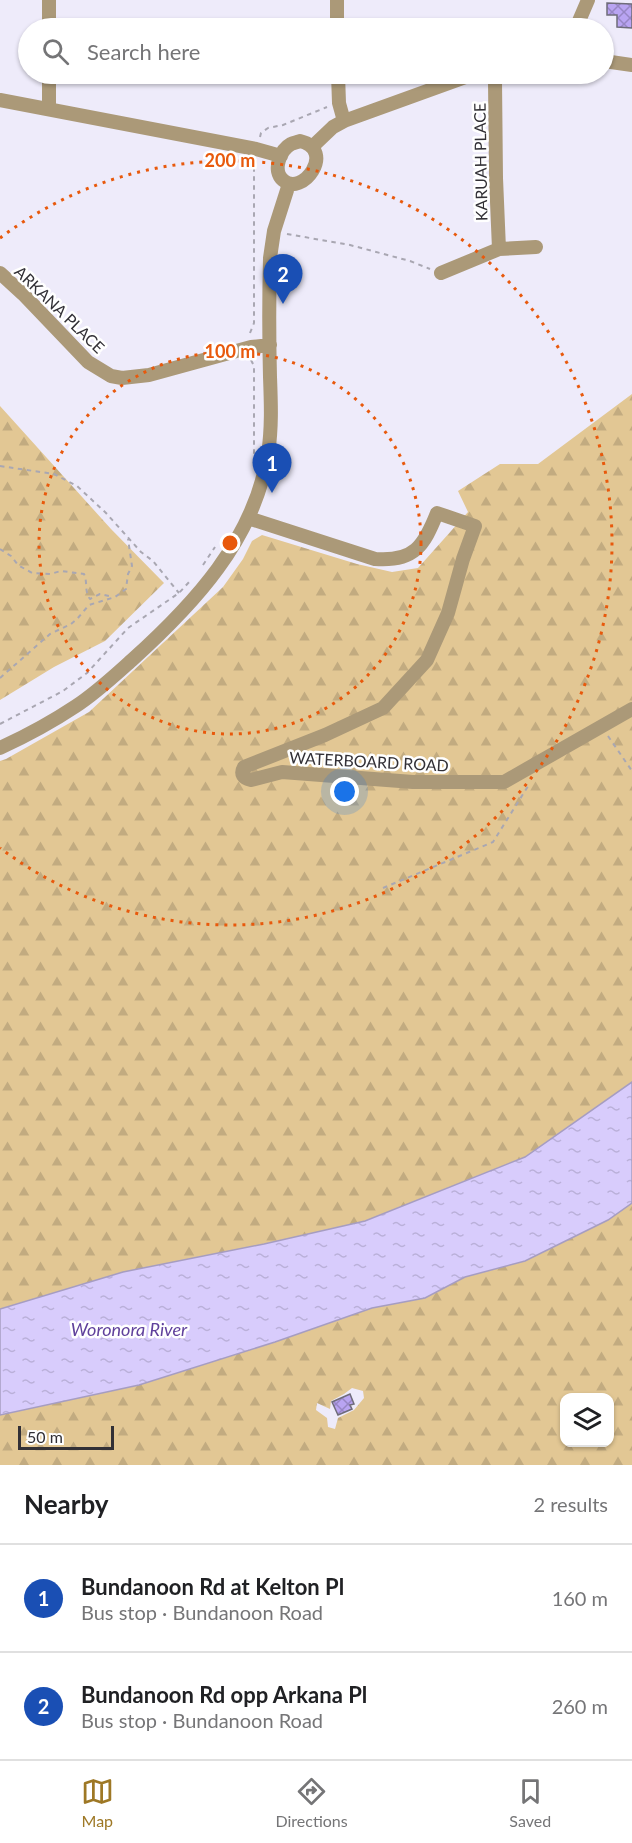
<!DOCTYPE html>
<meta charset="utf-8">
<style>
:root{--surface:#fff;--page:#f2f2f2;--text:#202124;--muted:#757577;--line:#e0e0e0;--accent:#9e7825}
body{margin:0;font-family:Lato,sans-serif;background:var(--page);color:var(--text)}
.controls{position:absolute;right:18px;bottom:18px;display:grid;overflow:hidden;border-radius:12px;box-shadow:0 2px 4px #0004}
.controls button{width:54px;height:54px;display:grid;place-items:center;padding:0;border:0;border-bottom:2px solid var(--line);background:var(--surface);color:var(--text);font:30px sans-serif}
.scale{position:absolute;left:18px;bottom:15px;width:96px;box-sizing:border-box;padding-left:6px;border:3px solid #323036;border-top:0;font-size:16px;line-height:21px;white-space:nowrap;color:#323036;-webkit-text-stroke:4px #fff;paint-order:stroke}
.you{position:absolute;left:345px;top:792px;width:21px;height:21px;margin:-15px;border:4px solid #fff;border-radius:50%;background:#1a73e8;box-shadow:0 0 0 9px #1a73e833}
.badge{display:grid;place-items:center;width:39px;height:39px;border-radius:50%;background:var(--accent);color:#fff;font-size:20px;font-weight:700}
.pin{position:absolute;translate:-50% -50px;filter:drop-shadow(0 2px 3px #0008)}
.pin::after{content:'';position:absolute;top:32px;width:21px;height:18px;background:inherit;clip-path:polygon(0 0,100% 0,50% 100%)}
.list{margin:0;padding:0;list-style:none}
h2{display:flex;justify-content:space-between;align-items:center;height:78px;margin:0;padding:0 24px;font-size:26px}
h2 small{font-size:20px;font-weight:400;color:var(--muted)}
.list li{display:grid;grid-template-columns:39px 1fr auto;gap:18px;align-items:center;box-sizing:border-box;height:108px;padding:0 24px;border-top:2px solid var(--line)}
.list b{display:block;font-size:22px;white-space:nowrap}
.list p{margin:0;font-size:20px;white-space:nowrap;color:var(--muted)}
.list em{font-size:20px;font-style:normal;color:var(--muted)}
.icon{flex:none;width:33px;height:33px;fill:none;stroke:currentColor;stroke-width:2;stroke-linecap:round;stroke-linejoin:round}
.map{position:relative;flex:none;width:632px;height:1465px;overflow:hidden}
.search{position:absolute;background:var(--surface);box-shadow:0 2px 4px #0004;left:18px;right:18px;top:18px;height:66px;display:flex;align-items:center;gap:15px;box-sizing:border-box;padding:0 21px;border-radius:33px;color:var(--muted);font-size:22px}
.sheet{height:294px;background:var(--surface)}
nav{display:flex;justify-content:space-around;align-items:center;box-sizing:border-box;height:84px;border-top:2px solid var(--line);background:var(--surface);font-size:16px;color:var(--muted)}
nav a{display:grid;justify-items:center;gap:3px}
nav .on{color:var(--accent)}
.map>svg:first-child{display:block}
.forest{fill:url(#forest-firs);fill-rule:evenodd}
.water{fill:url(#water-ripples);stroke:#a69dc1;stroke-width:1.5}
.building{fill:url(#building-cross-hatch);stroke:#6f6c7a;stroke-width:1.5}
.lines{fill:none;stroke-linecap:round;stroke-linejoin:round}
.path{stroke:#a9a7b2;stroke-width:2;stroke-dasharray:4.5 4.5;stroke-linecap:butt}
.minor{stroke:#ab9978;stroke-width:14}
.ring{fill:none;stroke:#e8590c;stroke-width:3;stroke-dasharray:3 6}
.labels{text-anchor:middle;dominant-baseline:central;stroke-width:5;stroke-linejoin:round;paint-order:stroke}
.street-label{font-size:16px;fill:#323036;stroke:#fff}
.water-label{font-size:18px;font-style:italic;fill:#60419c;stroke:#fff}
.centre{fill:#e8590c;stroke:#fff;stroke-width:3}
.ring-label{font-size:18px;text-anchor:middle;font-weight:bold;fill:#e8590c;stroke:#fff;stroke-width:5;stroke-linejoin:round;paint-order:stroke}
</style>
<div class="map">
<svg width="632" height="1465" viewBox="0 0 632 1465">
<defs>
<pattern id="forest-firs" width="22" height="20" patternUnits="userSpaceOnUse" patternTransform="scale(1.5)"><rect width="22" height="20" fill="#e2c794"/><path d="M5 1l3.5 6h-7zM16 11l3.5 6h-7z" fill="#c2ab80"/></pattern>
<pattern id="water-ripples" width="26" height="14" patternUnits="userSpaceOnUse" patternTransform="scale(1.5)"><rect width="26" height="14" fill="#d8ccfc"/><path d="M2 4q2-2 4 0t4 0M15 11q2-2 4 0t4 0" fill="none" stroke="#bab0d9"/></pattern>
<pattern id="building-cross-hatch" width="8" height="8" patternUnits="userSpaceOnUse" patternTransform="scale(1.5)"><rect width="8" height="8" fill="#b9a4f2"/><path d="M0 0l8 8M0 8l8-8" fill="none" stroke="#9786c5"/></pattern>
</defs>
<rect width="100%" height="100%" fill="#eeebfa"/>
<path class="forest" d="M632 394V1082L525 1157 365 1221 264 1244 123 1272 0 1309V761L6 759 89 712 223 587 243 559 252 541 262 535 357 564 392 572 418 568 468 512 458 491 500 464H538Z
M0 406 111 529 164 583 105 641 54 667 0 700Z
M632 1203V1465H0V1415L139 1385 275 1342 372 1308 425 1298 465 1277 525 1261 608 1220ZM352 1388 363 1391 364 1398 354 1410 338 1418 335 1429 328 1427 327 1418 316 1410 317 1403 330 1409 331 1401 344 1394ZM564 1398H610V1442H564Z"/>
<path class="water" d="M632 1082V1203L608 1220 525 1261 465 1277 425 1298 372 1308 275 1342 139 1385 0 1415V1309L123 1272 264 1244 365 1221 525 1157Z"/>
<path class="building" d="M607 3 632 4V28L617 27V15H607Z
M350 1394 354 1404 350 1405 352 1409 338 1415 332 1402Z"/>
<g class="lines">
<path class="path" d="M260 137 261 133 268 128 283 125 327 107
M287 234 350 245 410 261 430 269
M250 333 254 323V163
M251 360 254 366V455
M0 466 54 474 77 486 106 513 141 552 153 561 179 593
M0 549 11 556 18 565 32 573 50 574 61 571 84 574C88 583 84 591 90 599L100 594 113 597
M203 565 215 547
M0 678 50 634 71 624 77 619 89 605 115 597 126 589 128 574 132 566 128 539
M0 724 63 691 87 673 128 628 179 593 190 581
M608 736 632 771
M383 888 493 842 530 783"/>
<path class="minor" d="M337 0V28
M49 28V0
M576 28 588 0
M604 61 632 65
M338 74 339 103 344 121
M493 74 495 81 496 178 499 249
M0 100 256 149 281 156
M49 109V74
M300 141C337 150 302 198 283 180 272 171 280 150 291 144 293 143 298 142 300 141Z
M312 147 333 127 344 121 474 74
M0 273 23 294 88 362 111 376 122 378 149 375 251 347 270 345
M441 273 499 249 536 247
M248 518 375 559C414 562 424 546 437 513L475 526 463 559 448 613 427 660 383 708 325 735 244 767C240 774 243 778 251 780L282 772 413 782H504L632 709
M0 748C26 736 52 722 76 706 96 693 114 676 132 660 194 604 254 540 268 454 272 428 271 403 270 377 269 338 269 298 270 258L274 231 289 184"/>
</g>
<g class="ring">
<circle cx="230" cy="543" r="191"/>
<path d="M0 238A382 382 0 1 1 0 848"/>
</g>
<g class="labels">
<g class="street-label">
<text transform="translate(480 162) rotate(-91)">KARUAH PLACE</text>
<text transform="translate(60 309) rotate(44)">ARKANA PLACE</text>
<text transform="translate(369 761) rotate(3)">WATERBOARD ROAD</text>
</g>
<g class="water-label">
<text x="129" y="1329">Woronora River</text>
</g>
</g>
<circle cx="230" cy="543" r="9" class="centre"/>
<g class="ring-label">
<text x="230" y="167">200 m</text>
<text x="230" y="358">100 m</text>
</g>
</svg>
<div class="controls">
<button><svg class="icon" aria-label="layers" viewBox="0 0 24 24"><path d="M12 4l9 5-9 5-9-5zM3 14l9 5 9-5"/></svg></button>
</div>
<div class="scale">50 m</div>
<div class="you"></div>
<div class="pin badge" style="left:272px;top:493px;background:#1a4fb4">1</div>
<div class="pin badge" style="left:283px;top:304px;background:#1a4fb4">2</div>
<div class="search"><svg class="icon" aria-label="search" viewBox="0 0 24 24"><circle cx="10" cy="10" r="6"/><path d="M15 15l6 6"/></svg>Search here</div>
</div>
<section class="sheet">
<h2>Nearby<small>2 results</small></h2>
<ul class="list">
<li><span class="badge" style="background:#1a4fb4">1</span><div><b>Bundanoon Rd at Kelton Pl</b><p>Bus stop · Bundanoon Road</p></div><em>160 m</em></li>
<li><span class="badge" style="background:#1a4fb4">2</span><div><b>Bundanoon Rd opp Arkana Pl</b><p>Bus stop · Bundanoon Road</p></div><em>260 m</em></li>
</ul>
</section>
<nav>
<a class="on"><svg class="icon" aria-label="map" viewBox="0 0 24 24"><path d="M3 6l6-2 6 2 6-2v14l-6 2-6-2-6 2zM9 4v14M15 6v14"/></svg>Map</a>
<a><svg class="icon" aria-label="directions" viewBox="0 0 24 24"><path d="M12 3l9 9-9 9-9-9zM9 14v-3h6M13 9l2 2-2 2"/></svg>Directions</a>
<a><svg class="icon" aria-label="saved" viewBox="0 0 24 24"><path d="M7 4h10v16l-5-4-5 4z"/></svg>Saved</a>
</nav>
